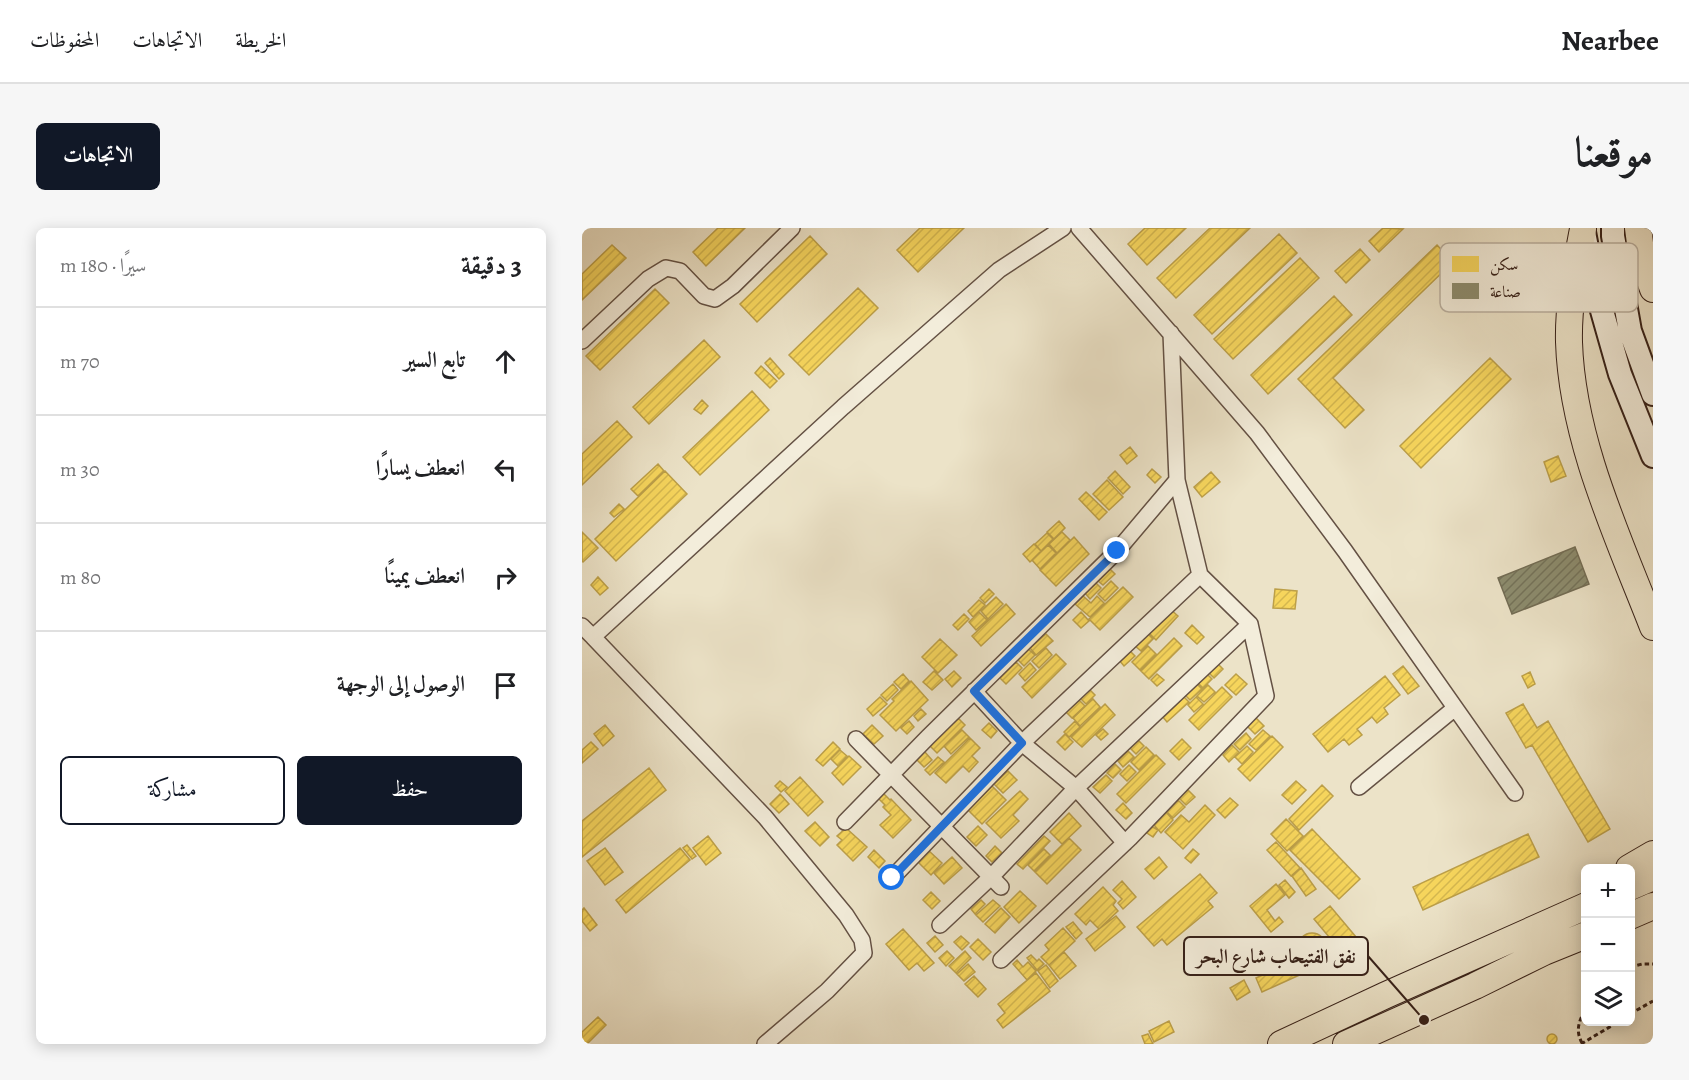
<!DOCTYPE html>
<html lang="ar">
<meta charset="utf-8">
<style>
:root{--surface:#fff;--page:#f6f6f6;--text:#202124;--muted:#757577;--line:#e0e0e0;--accent:#111827}
body{margin:0;font-family:Alegreya,Amiri,serif;background:var(--page);color:var(--text);direction:rtl}
.controls{position:absolute;right:18px;bottom:18px;display:grid;overflow:hidden;border-radius:9px;box-shadow:0 3px 15px #0003}
.controls button{width:54px;height:54px;display:grid;place-items:center;padding:0;border:0;border-bottom:2px solid var(--line);background:var(--surface);color:var(--text);font:30px sans-serif}
.stop{position:absolute;width:18px;height:18px;margin:-14px;border:4px solid #1a73e8;border-radius:50%;background:#fff}
.stop.end{background:#1a73e8;border-color:#fff;box-shadow:0 2px 6px #0008}
.list{margin:0;padding:0;list-style:none}
h2{display:flex;justify-content:space-between;align-items:center;height:78px;margin:0;padding:0 24px;font-size:26px}
h2 small{font-size:20px;font-weight:400;color:var(--muted)}
.list li{display:grid;grid-template-columns:39px 1fr auto;gap:18px;align-items:center;box-sizing:border-box;height:108px;padding:0 24px;border-top:2px solid var(--line)}
.list b{display:block;font-size:22px;white-space:nowrap}
.list em{font-size:20px;font-style:normal;color:var(--muted)}
.actions{display:flex;gap:12px;padding:18px 24px}
.actions a{flex:1;padding:14px 0;border:2px solid var(--accent);border-radius:9px;text-align:center;font-size:21px;color:var(--accent)}
.actions .main{background:var(--accent);color:#fff}
.icon{flex:none;width:33px;height:33px;fill:none;stroke:currentColor;stroke-width:2;stroke-linecap:round;stroke-linejoin:round}
.map{position:relative;flex:none;width:1071px;height:816px;overflow:hidden;direction:ltr;border-radius:9px}
header{display:flex;align-items:center;gap:36px;box-sizing:border-box;height:84px;padding:0 30px;background:var(--surface);border-bottom:2px solid var(--line)}
header strong{font-size:28px}
nav{display:flex;gap:33px;margin-inline-start:auto;font-size:21px}
.intro{display:flex;align-items:center;justify-content:space-between;box-sizing:border-box;height:144px;padding:0 36px}
h1{margin:0;font-size:42px}
.button{padding:15px 27px;border-radius:9px;background:var(--accent);color:#fff;font-size:21px;font-weight:700}
main{display:flex;gap:36px;padding:0 36px}
aside{flex:1;background:var(--surface);border-radius:9px;box-shadow:0 3px 15px #0003}
.map>svg:first-child{display:block}
.homes{fill:url(#homes-hatch);stroke:#bc9f48;stroke-width:1.5}
.industry{fill:url(#industry-hatch);stroke:#726c54;stroke-width:1.5}
.lines{fill:none;stroke-linecap:round;stroke-linejoin:round}
.minor-casing{stroke:#645144;stroke-width:18}
.secondary-casing{stroke:#362018;stroke-width:26}
.trunk-casing{stroke:#362018;stroke-width:28}
.path{stroke:#362018;stroke-width:3;stroke-dasharray:4.5 3;stroke-linecap:butt}
.minor{stroke:#f3eddb;stroke-width:15}
.secondary{stroke:#f3eddb;stroke-width:22}
.trunk{stroke:#ece3c8;stroke-width:26}
.route{stroke:#1a73e8;stroke-width:8}
.key{fill:#f3eddb;stroke:#bab0a0;stroke-width:1.5}
.key-label{font-size:16px;fill:#362018}
.leader{fill:none;stroke:#362018;stroke-width:2}
.callout-dot{fill:#362018;stroke:#f3eddb;stroke-width:2}
.callout{fill:#f3eddb;stroke:#362018;stroke-width:2}
.callout-label{font-size:20px;text-anchor:middle;font-weight:bold;fill:#362018}
</style>
<header>
<strong>Nearbee</strong>
<nav><a>الخريطة</a><a>الاتجاهات</a><a>المحفوظات</a></nav>
</header>
<div class="intro"><h1>موقعنا</h1><a class="button">الاتجاهات</a></div>
<main>
<div class="map">
<svg width="1071" height="816" viewBox="0 0 1071 816">
<defs>
<pattern id="homes-hatch" width="6" height="6" patternUnits="userSpaceOnUse" patternTransform="scale(1.5)"><rect width="6" height="6" fill="#f6d55c"/><path d="M-1 1l2-2M0 6l6-6M5 7l2-2" fill="none" stroke="#d4b74f"/></pattern>
<pattern id="industry-hatch" width="6" height="6" patternUnits="userSpaceOnUse" patternTransform="scale(1.5)"><rect width="6" height="6" fill="#8c8c6e"/><path d="M-1 1l2-2M0 6l6-6M5 7l2-2" fill="none" stroke="#737259"/></pattern>
</defs>
<rect width="100%" height="100%" fill="#ece3c8"/>
<filter id="stains"><feTurbulence type="fractalNoise" baseFrequency=".00333" numOctaves="4"/><feColorMatrix values="0 0 0 0 .2 0 0 0 0 .09 0 0 0 0 .02 0 0 0 .5 -.17"/></filter>
<radialGradient id="worn" r=".72"><stop offset=".6" stop-color="#630" stop-opacity="0"/><stop offset="1" stop-color="#630" stop-opacity=".3"/></radialGradient>
<path class="homes" d="M136 0H163L124 38 111 24Z
M338 0H382L336 44 315 22Z
M563 0H604L565 37 546 16Z
M628 0H668L594 70 575 50Z
M801 0 821 1 797 24 787 13Z
M697 6 715 25 630 106 612 87Z
M228 8 245 26 175 94 158 76Z
M30 17 44 30 0 72V46Z
M855 17 871 34 751 150 782 182 763 200 716 151Z
M778 21 788 32 764 55 753 43Z
M718 30 737 50 651 131 632 111Z
M276 60 296 80 227 147 207 127Z
M73 61 87 75 18 142 4 128Z
M752 68 770 87 686 166 669 147Z
M122 112 138 129 67 196 51 179Z
M188 130 202 146 197 151 183 135Z
M908 130 929 151 839 240 818 218Z
M179 138 195 153 188 160 173 145Z
M170 163 187 182 118 247 101 229Z
M120 172 126 178 119 186 112 181Z
M35 193 50 209 0 257V226Z
M548 219 555 228 545 236 538 227Z
M976 228 984 248 969 254 962 234Z
M76 236 82 243 56 268 49 261Z
M570 241 579 249 573 255 565 247Z
M83 243 105 266 34 333 13 311Z
M533 243 548 259 541 266 526 250Z
M629 244 638 254 620 269 612 259Z
M525 252 541 269 527 282 511 266Z
M504 264 525 284 517 292 497 271Z
M37 276 42 281 32 289 28 285Z
M477 293 483 300 472 311 465 304Z
M0 304 16 320 1 334 0 333Z
M480 304 488 312 475 325 467 316Z
M465 305 471 311 459 323 453 316Z
M492 309 507 326 474 358 458 342Z
M452 316 459 323 448 334 441 326Z
M466 317 474 325 458 341 450 332Z
M528 341 533 346 521 357 516 353Z
M16 349 26 360 18 367 9 357Z
M529 353 536 360 523 373 516 366Z
M514 355 519 360 508 371 503 365Z
M541 359 551 369 518 402 507 391Z
M407 361 412 366 403 375 398 370Z
M693 361 715 363 713 381 691 380Z
M501 368 509 375 515 368 522 375 508 389 493 376Z
M414 369 421 376 406 391 399 383Z
M397 372 403 377 391 389 386 383Z
M424 376 433 386 399 418 390 408Z
M587 380 596 388 574 412 565 403Z
M397 384 405 392 394 402 387 394Z
M499 384 507 393 499 400 491 392Z
M382 386 387 391 376 402 371 397Z
M610 397 622 409 615 416 603 405Z
M564 404 571 411 559 423 552 417Z
M464 406 471 413 454 427 448 420Z
M592 410 600 418 567 451 559 443Z
M358 411 375 427 356 445 340 429Z
M566 418 574 426 558 442 550 434Z
M464 420 470 427 457 440 450 433Z
M446 421 453 427 442 438 435 431Z
M547 422 553 428 542 438 537 432Z
M474 426 484 436 450 470 440 459Z
M434 434 440 440 424 456 418 450Z
M634 434 641 441 632 450 625 443Z
M448 435 454 442 443 453 437 446Z
M821 438 837 458 826 466 811 446Z
M352 443 361 452 350 462 341 454Z
M372 443 379 450 370 459 363 451Z
M948 444 953 456 946 460 940 448Z
M624 445 630 451 621 460 615 454Z
M321 446 327 453 319 461 312 454Z
M575 446 582 452 575 458 569 452Z
M654 446 665 456 654 467 643 457Z
M803 448 818 467 802 480 806 486 795 495 790 489 775 501 780 507 767 517 762 511 746 524 731 506Z
M329 453 346 472 314 503 298 487 312 473 310 471Z
M614 455 620 461 608 472 602 466Z
M311 456 316 462 305 473 299 467Z
M626 457 633 464 622 474 615 468Z
M640 459 650 469 617 502 607 492Z
M507 461 513 467 504 476 498 470Z
M601 468 607 474 585 494 580 488Z
M298 469 305 476 291 488 285 481Z
M614 469 621 476 612 484 606 477Z
M511 471 518 479 498 498 491 490Z
M497 472 503 478 490 490 484 484Z
M523 476 533 487 500 519 489 509Z
M941 476 955 500 966 493 1028 601 1006 614 950 517 944 520 924 485Z
M339 481 344 486 336 493 332 488Z
M671 487 682 498 673 506 663 496Z
M376 490 383 497 355 525 348 518Z
M327 493 332 499 325 506 319 500Z
M493 493 498 499 487 509 482 504Z
M407 495 415 503 409 510 400 502Z
M23 497 32 508 21 518 12 506Z
M290 497 301 508 292 516 281 506Z
M521 501 526 506 519 512 514 507Z
M380 502 387 509 369 526 362 518Z
M681 502 688 508 674 522 667 516Z
M664 505 669 511 658 522 652 516Z
M483 506 491 514 483 522 475 514Z
M690 508 701 519 668 553 656 541Z
M388 510 398 520 390 528 396 534 387 544 381 538 364 555 353 545Z
M600 511 609 520 597 532 588 523Z
M556 512 562 518 554 526 548 520Z
M9 514 16 521 0 535V522Z
M251 514 258 521 241 538 234 532Z
M650 517 657 524 647 534 641 527Z
M665 518 671 524 660 536 653 529Z
M564 519 572 527 557 542 549 534Z
M258 522 265 528 256 538 249 531Z
M342 523 350 532 342 539 334 531Z
M546 523 552 529 541 539 536 533Z
M574 527 583 536 544 575 535 566Z
M267 528 279 539 261 557 250 545Z
M356 529 362 534 348 547 343 542Z
M533 536 539 542 531 550 525 545Z
M547 537 554 544 545 553 538 546Z
M67 540 84 562 0 629V593Z
M426 543 435 552 421 565 412 556Z
M524 547 530 553 518 565 511 559Z
M218 549 241 574 226 588 203 563Z
M198 553 205 559 199 564 193 558Z
M714 553 724 562 710 576 700 567Z
M740 557 751 568 717 602 707 591Z
M410 558 424 572 400 596 386 582Z
M606 562 613 569 604 577 597 570Z
M438 563 446 571 431 587 437 593 419 610 404 595Z
M301 565 308 572 309 571 329 592 311 610 298 597 309 587 301 579 303 577 296 570Z
M198 566 207 576 197 585 188 576Z
M648 570 656 577 643 590 635 582Z
M596 572 603 579 591 590 585 584Z
M541 575 550 585 544 591 534 582Z
M623 577 633 587 601 621 583 604 599 587 607 594Z
M584 584 591 592 579 605 572 597Z
M487 585 499 598 480 616 468 604Z
M704 591 721 608 705 623 689 606Z
M233 594 247 609 238 618 223 603Z
M396 598 405 607 394 618 385 609Z
M569 598 576 602 571 609 565 605Z
M264 600 285 619 271 633 255 617 260 612 255 608Z
M730 601 778 651 757 671 708 622Z
M946 606 957 629 841 682 831 659Z
M126 608 139 625 124 637 111 620Z
M462 608 468 613 441 641 435 636Z
M487 610 499 622 465 656 453 644Z
M694 614 718 640 709 648 685 622Z
M105 617 114 628 110 631 101 620Z
M413 618 420 625 410 634 404 628Z
M23 620 41 644 23 657 5 633Z
M98 620 108 632 44 685 34 672Z
M462 621 468 627 452 643 446 637Z
M611 621 617 626 609 635 603 630Z
M292 622 303 633 297 640 286 629Z
M346 622 360 635 349 647 335 633Z
M370 629 380 640 362 656 352 645Z
M577 629 585 639 572 651 563 641Z
M719 640 734 661 724 668 710 648Z
M618 646 635 665 626 673 631 679 585 717 580 711 572 718 555 699Z
M703 652 713 664 707 670 697 657Z
M540 653 554 669 541 681 536 675 540 671 531 662Z
M694 656 703 667 685 682 693 693 697 689 701 694 689 704 668 678Z
M521 659 534 673 531 677 536 683 517 701 508 692 504 697 493 686Z
M438 663 454 678 437 695 422 679Z
M349 664 358 673 350 681 341 672Z
M399 672 403 676 393 686 389 681Z
M411 672 418 678 401 694 394 687Z
M748 678 774 709 758 722 732 691Z
M2 680 15 697 8 703 0 693V682Z
M419 680 428 689 413 705 403 696Z
M534 688 543 699 513 723 504 711Z
M491 694 500 705 494 711 484 699Z
M481 700 493 713 467 737 459 729 467 722 463 717Z
M321 701 352 735 342 743 335 735 327 742 304 716Z
M716 719a14 14 0 1 1 28 0a14 14 0 1 1-28 0Z
M353 708 361 717 353 724 345 715Z
M379 708 387 715 380 722 372 714Z
M396 711 409 724 401 732 388 719Z
M365 723 372 730 364 738 357 730Z
M383 723 389 730 374 745 367 738Z
M482 724 494 738 478 751 467 737Z
M449 727 455 733 457 731 462 736 455 742 445 730Z
M718 730 724 744 680 764 674 750Z
M435 732 441 739 446 734 454 743 445 752 431 736Z
M386 736 393 744 382 753 375 746Z
M464 737 476 753 468 760 456 743Z
M454 745 468 763 421 800 415 792 423 785 416 776Z
M392 748 404 761 396 769 383 756Z
M662 752 668 764 655 772 648 760Z
M16 789 24 797 5 816H0V804Z
M587 793 592 804 572 814 567 803Z
M566 806 571 816H563L560 808Z
M965 811a5 5 0 1 1 10 0a5 5 0 1 1-10 0Z"/>
<path class="industry" d="M993 319 1007 356 930 386 916 350Z"/>
<g class="lines">
<defs>
<path id="minor" d="M497 0 675 205 763 323 933 565
M0 113 66 51 84 40 98 43 122 68 133 71 151 58 210 0
M0 398 11 409 261 179 417 42 481 0
M11 409 183 589 264 687 280 712 282 725 245 763 183 816
M392 463 440 515 494 560 543 615
M274 511 419 659
M777 559 873 480
M263 594 346 509 535 323 595 252 589 105
M310 650 440 515 618 347 595 252
M358 697 409 649 494 560 668 396 618 347
M419 732 548 610 684 468 668 396"/>
<path id="secondary" d="M1031 0V8L1048 103 1071 166
M1002 4 1011 51 1038 146 1071 228"/>
<path id="trunk" d="M1056 0 1060 30 1071 61
M1001 1C994 38 986 76 987 114 990 212 1036 309 1071 399
M1047 640 1071 626
M1048 659 1071 649
M1048 688 1071 678
M699 816 804 767 1004 678
M764 816 893 758 962 724 1004 707"/>
</defs>
<use href="#minor" class="minor-casing"/>
<use href="#secondary" class="secondary-casing"/>
<use href="#trunk" class="trunk-casing"/>
<path class="path" d="M1048 739 1060 736H1071
M1048 786 1071 773
M1000 815C993 802 997 793 1004 780
M999 816 1036 794
M1069 816 1071 815"/>
<use href="#minor" class="minor"/>
<use href="#secondary" class="secondary"/>
<use href="#trunk" class="trunk"/>
</g>
<g class="lines">
<path class="route" d="M310 650 440 515 392 463 535 323"/>
</g>
<rect x="858" y="15" width="198" height="69" rx="9" class="key"/>
<rect x="870" y="28" width="27" height="16" fill="#f6d55c"/>
<rect x="870" y="55" width="27" height="16" fill="#8c8c6e"/>
<g class="key-label">
<text x="908" y="42">سكن</text>
<text x="908" y="69">صناعة</text>
</g>
<path class="leader" d="M842 792L786 728"/>
<circle class="callout-dot" cx="842" cy="792" r="6"/>
<rect class="callout" x="602" y="709" width="184" height="38" rx="6"/>
<g class="callout-label">
<text x="694" y="735">نفق الفتيحاب شارع البحر</text>
</g>
<rect width="100%" height="100%" filter="url(#stains)"/>
<rect width="100%" height="100%" fill="url(#worn)"/>
</svg>
<div class="controls">
<button>+</button>
<button>−</button>
<button><svg class="icon" aria-label="layers" viewBox="0 0 24 24"><path d="M12 4l9 5-9 5-9-5zM3 14l9 5 9-5"/></svg></button>
</div>
<div class="stop" style="left:310px;top:650px"></div>
<div class="stop end" style="left:535px;top:323px"></div>
</div>
<aside>
<h2>3 دقيقة<small>سيرًا · 180 m</small></h2>
<ul class="list">
<li><svg class="icon" aria-label="ahead" viewBox="0 0 24 24"><path d="M12 20V5M6 11l6-6 6 6"/></svg><div><b>تابع السير</b></div><em>70 m</em></li>
<li><svg class="icon" aria-label="left" viewBox="0 0 24 24"><path d="M17 20v-9H6M10 6l-5 5 5 5"/></svg><div><b>انعطف يسارًا</b></div><em>30 m</em></li>
<li><svg class="icon" aria-label="right" viewBox="0 0 24 24"><path d="M7 20v-9h11M14 6l5 5-5 5"/></svg><div><b>انعطف يمينًا</b></div><em>80 m</em></li>
<li><svg class="icon" aria-label="arrive" viewBox="0 0 24 24"><path d="M6 21V4h12l-3 4 3 4H6"/></svg><div><b>الوصول إلى الوجهة</b></div></li>
</ul>
<div class="actions"><a class="main">حفظ</a><a>مشاركة</a></div>
</aside>
</main>
